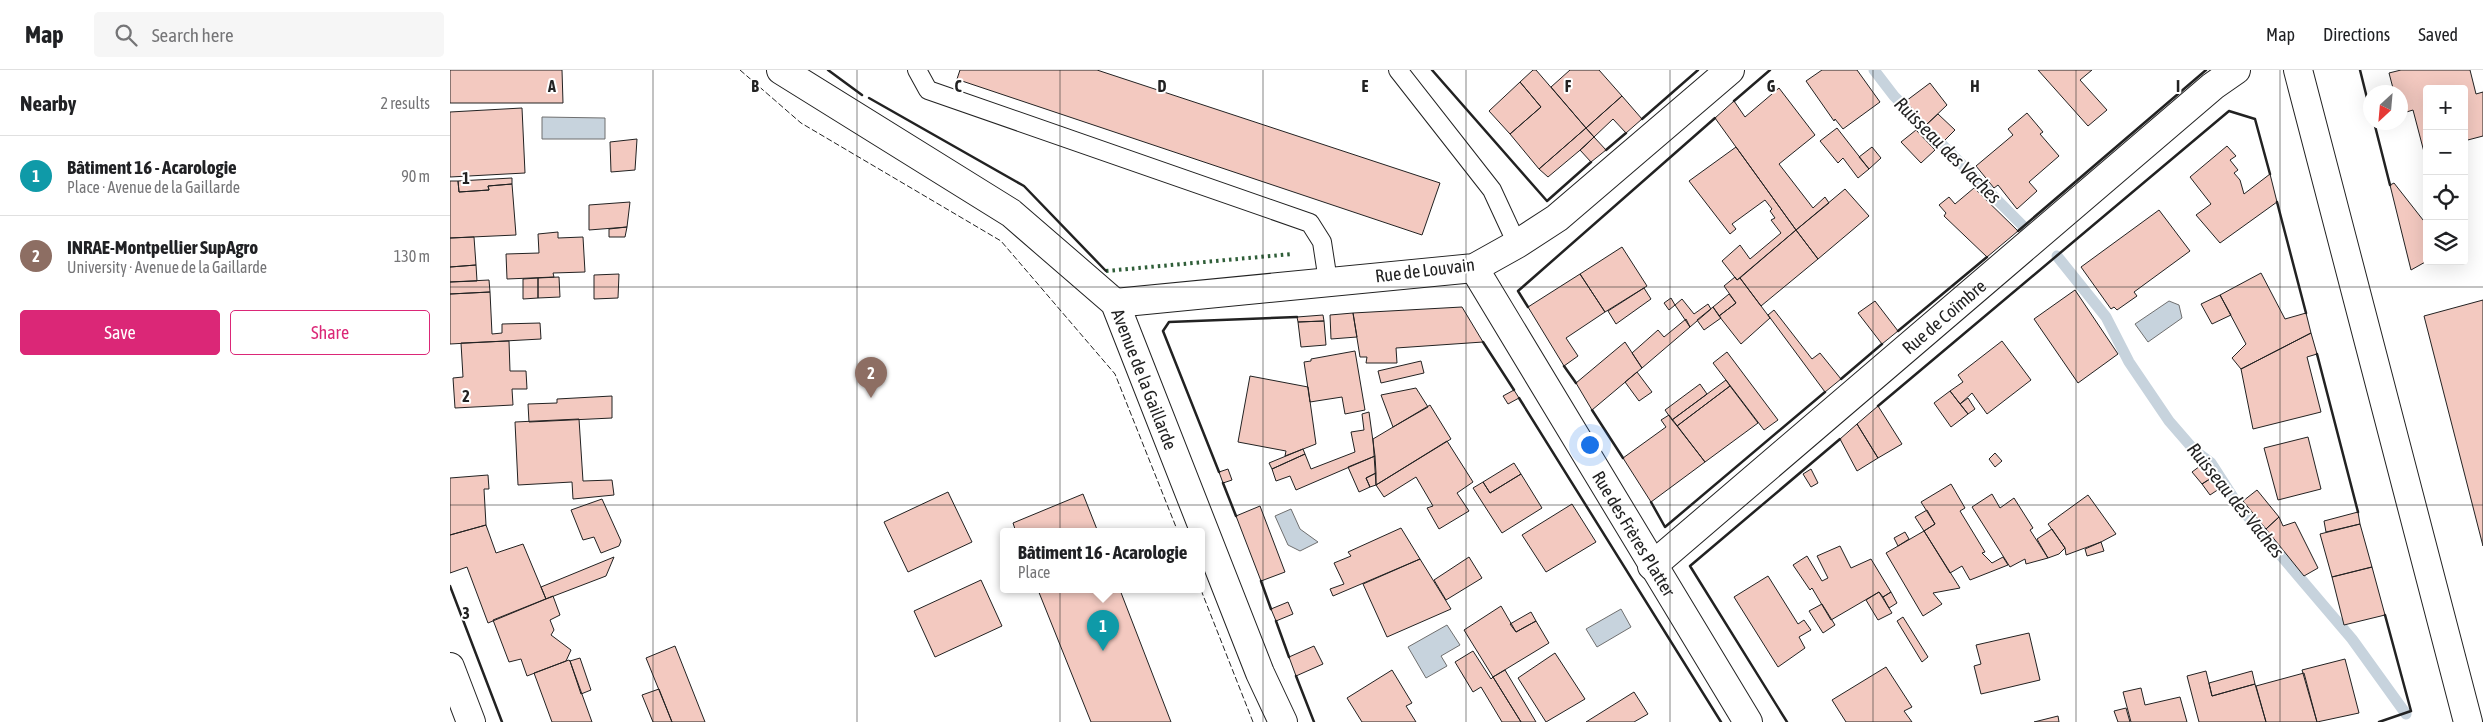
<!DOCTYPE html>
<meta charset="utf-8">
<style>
:root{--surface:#fff;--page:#f6f6f6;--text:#202124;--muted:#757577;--line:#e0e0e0;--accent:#db2777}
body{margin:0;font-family:"Asap Condensed",sans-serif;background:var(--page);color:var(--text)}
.controls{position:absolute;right:15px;top:15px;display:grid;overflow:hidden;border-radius:5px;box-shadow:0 5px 20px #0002}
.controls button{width:45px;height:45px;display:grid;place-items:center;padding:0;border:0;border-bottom:1px solid var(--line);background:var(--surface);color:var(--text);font:25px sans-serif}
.compass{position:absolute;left:1913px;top:15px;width:45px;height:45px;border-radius:50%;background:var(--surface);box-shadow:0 5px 20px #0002;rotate:206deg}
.you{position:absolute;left:1139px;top:374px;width:18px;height:18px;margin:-12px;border:4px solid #fff;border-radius:50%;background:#1a73e8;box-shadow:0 0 0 8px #1a73e833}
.badge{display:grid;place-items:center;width:32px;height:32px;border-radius:50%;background:var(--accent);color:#fff;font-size:16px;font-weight:700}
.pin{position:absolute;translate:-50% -41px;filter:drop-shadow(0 1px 2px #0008)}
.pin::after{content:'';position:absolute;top:26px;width:18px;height:15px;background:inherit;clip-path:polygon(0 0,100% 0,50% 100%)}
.popup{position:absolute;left:550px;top:458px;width:205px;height:65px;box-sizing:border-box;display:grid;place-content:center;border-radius:5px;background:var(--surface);filter:drop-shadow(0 1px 4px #0005);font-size:16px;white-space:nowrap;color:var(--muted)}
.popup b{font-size:19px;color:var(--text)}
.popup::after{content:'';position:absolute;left:50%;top:100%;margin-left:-10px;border:10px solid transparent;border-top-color:var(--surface)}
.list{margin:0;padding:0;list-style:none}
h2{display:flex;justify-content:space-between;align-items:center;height:65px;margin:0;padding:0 20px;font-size:21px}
h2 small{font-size:16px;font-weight:400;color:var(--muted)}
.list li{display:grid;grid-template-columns:32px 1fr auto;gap:15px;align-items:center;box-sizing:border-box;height:80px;padding:0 20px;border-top:1px solid var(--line)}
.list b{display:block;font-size:19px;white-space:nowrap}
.list p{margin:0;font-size:16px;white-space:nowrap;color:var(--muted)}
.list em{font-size:16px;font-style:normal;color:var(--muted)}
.actions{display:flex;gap:10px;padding:15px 20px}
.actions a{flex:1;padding:11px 0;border:1px solid var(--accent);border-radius:5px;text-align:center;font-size:18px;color:var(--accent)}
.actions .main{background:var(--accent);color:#fff}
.icon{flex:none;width:28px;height:28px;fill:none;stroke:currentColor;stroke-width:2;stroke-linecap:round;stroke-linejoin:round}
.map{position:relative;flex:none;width:2033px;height:652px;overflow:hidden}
header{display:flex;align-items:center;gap:30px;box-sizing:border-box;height:70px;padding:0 25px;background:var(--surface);border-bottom:1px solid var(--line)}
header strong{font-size:24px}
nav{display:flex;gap:28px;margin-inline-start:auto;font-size:18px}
.search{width:350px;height:45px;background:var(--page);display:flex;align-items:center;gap:12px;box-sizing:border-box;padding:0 18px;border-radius:5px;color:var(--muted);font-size:19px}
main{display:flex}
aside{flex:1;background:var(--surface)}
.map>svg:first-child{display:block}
.water{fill:#c7d3dd;stroke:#6f6f6f}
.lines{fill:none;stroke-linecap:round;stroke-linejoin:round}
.stream{stroke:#c7d3dd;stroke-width:11}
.building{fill:#f3c9c0;stroke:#222}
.lane-casing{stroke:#222;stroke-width:20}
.street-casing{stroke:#222;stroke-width:30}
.secondary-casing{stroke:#222;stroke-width:30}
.lane{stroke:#fff;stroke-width:18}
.street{stroke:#fff;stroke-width:28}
.secondary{stroke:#fff;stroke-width:28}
.hedge{stroke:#2f5e38;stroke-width:4;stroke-dasharray:2.5 4;stroke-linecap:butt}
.fence{stroke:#222;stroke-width:1;stroke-dasharray:6 2.5;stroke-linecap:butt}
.wall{stroke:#222;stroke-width:2.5}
.grid{fill:none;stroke:#222;stroke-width:1;stroke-opacity:0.55}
.labels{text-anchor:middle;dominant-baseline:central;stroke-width:4;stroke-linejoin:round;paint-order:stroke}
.street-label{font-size:18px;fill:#222;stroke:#fff}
.water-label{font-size:19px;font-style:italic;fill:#222;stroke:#fff}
.grid-label{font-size:16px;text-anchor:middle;font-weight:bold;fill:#222;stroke:#fff;stroke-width:4;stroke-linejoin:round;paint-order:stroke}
</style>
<header>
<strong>Map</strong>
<div class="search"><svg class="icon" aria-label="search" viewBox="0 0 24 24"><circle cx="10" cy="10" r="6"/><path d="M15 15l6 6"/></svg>Search here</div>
<nav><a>Map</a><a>Directions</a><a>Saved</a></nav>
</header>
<main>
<aside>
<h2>Nearby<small>2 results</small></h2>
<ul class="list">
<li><span class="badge" style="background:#0f9aa8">1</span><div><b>Bâtiment 16 - Acarologie</b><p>Place · Avenue de la Gaillarde</p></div><em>90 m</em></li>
<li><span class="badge" style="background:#8d6e63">2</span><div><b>INRAE-Montpellier SupAgro</b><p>University · Avenue de la Gaillarde</p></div><em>130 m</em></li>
</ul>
<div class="actions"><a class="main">Save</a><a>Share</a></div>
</aside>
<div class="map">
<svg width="2033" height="652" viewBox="0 0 2033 652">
<rect width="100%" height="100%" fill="#fff"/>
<path class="water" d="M92 47 155 48V69H92Z
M1719 231 1729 235 1732 248 1698 272 1685 254Z
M841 439 850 459 868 472 850 481 838 475 825 446Z
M1171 539 1181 557 1147 577 1136 559Z
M997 555 1010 575 991 586 997 596 976 608 958 577Z"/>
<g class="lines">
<path class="stream" d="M1424 0 1444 26 1574 157
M1607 186 1656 247 1679 292 1719 351 1745 381 1761 393 1788 435 1902 569 1956 644"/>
</g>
<path class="building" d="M0 0H112L113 33H0Z
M510 0H647L990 113 972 165 515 12 507 9Z
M1083 0H1086L1136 58 1089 99 1060 64 1091 37 1070 12Z
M1120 0H1149L1172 26 1136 58 1101 17Z
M1372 0H1407L1430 32 1393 59 1385 49 1384 51 1356 11Z
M1588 0H1642L1630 10 1657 40 1638 56Z
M1951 0H2020L2026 24 2033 22V66L2014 71V19H1977V81L1974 82 1963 40 1950 44V22H1944L1939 3Z
M1070 12 1091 37 1060 64 1039 41Z
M1480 13 1497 35 1475 56 1456 31Z
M1329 18 1365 65 1329 94 1363 138 1375 127 1379 133 1346 160 1265 48 1284 31 1295 47Z
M1172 26 1192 49 1176 63 1163 49 1144 67 1136 58Z
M72 38 75 103 0 107V42Z
M1577 43 1593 62 1590 64 1609 86 1579 112 1587 121 1567 139 1548 115 1544 118 1526 96 1563 65 1558 59Z
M1488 44 1505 60 1493 72 1475 56Z
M1136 58 1144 67 1135 76 1098 107 1089 99Z
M1387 58 1419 99 1408 108 1393 88 1388 93 1370 71Z
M1466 60 1485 80 1471 93 1451 72Z
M1144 67 1156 80 1141 92 1130 80Z
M187 69 185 100 161 102 160 72Z
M1777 76 1786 86 1780 90 1788 100 1784 103 1790 110 1794 124 1820 104 1827 132 1770 173 1746 145 1761 134 1740 107Z
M1286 77 1346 160 1287 210 1272 191 1290 175 1300 189 1331 163 1321 150 1325 148 1320 141 1322 139 1315 130 1282 154 1286 159 1280 164 1239 111Z
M1422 77 1431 88 1419 99 1409 87Z
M62 108V114L38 116 39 120 9 122 8 111Z
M0 111H8L9 122 39 120 38 116 62 114 66 165 0 168Z
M1944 113 1977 155V191L1961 200 1940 115Z
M1524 118 1568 161 1537 187 1494 146 1496 143 1489 135 1499 127 1505 134Z
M1395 119 1419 146 1368 189 1346 160Z
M180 132 177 157 139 160V135Z
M1709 140 1740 181 1684 222 1687 226 1667 240 1664 237 1661 239 1631 197Z
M177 157 175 167H159V159Z
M1346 160 1368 189 1311 236 1290 208Z
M108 162V168L133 167 135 202 103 203 104 207 57 209 56 184 89 183 88 164Z
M24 167 26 195 0 197V168Z
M1172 177 1197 216 1155 242 1130 204Z
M26 195 27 211 0 212V197Z
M1811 203 1835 249 1856 243 1861 263 1791 299 1782 288 1796 274 1770 225Z
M169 204 168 228 144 229V205Z
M1130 204 1155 242 1116 268 1128 286 1114 296 1078 237Z
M109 207 110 227 88 228V208Z
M1285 207 1287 210 1290 208 1320 248 1291 274 1269 246 1286 233 1274 216Z
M88 208V228L73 229V209Z
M39 210 40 222 0 224V212Z
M1194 218 1201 229 1166 254 1158 241Z
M1625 220 1668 284 1628 313 1584 249Z
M40 222 42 264 52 263V254L90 253 91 269 0 274V224Z
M1279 224 1286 233 1269 246 1263 237Z
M1770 225 1781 245 1762 254 1751 234Z
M1221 228 1225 235 1219 240 1214 233Z
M1232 229 1244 244 1258 234 1261 239 1240 257 1225 235Z
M2033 230V476L1974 246Z
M1425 231 1448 261 1432 274 1408 243Z
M1012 237 1033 272 946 278 947 293H916L917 287H910L903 243Z
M1263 237 1271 248 1254 260 1247 250Z
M1324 240 1362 289 1370 283 1391 309 1375 322 1318 245Z
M903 243 907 267 881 269 880 245Z
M873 245 874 251 848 252 847 247Z
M1236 249 1240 257 1192 298 1182 283 1208 260 1214 267Z
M874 251 876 275 851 277 848 252Z
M1861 263 1867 284 1857 287 1871 342 1803 359 1791 299Z
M59 271 60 301H76L77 319H62L63 335 5 338 3 308 13 307 11 273Z
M1552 271 1581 310 1537 344 1522 323 1510 334 1500 321 1513 312 1508 305Z
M1175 272 1192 298 1142 340 1126 313Z
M905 281 915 340 895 344 892 327 860 332 854 292 861 291V289Z
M1277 282 1328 350 1314 360 1263 293Z
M971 291 974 303 931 313 928 301Z
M1187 302 1202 322 1189 331 1175 312Z
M800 306 858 317 866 374 835 386 836 381 788 372Z
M1276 310 1280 316 1227 356 1222 350Z
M1250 314 1257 324 1222 350 1215 340Z
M1280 316 1308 353 1255 392 1227 356Z
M966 318 978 337 943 357 931 325Z
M1064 320 1069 328 1058 334 1053 326Z
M1500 321 1518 344 1501 357 1484 333Z
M162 326V348L79 352 78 334 107 333V329Z
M1518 328 1525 339 1518 344 1510 334Z
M980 335 1001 369 926 415 923 369Z
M1428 336 1452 374 1428 388 1407 354Z
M919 342 925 386 846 420 840 406 826 411 822 399 855 384 861 399 905 382 901 362 914 360 912 344Z
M1219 345 1255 392 1201 432 1173 388 1216 357 1211 350Z
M129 349 133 411 162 410 164 425 123 429 122 412 68 415 65 352Z
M1407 354 1428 388 1407 401 1390 369Z
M1858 367 1871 419 1828 430 1814 378Z
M997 371 1023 412 1007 423 1019 441 989 459 977 438 983 436 966 407 934 427 926 415Z
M853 379 855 384 822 399 819 393Z
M1545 383 1552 391 1545 397 1539 389Z
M925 386 926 403 916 408 920 417 909 422 898 397Z
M1064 393 1071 404 1040 423 1033 412Z
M1754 393 1764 406 1752 414 1742 402Z
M778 399 782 410 773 413 769 402Z
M1361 399 1368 413 1361 417 1353 404Z
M926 403V415L920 417 916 408Z
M1071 404 1092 438 1052 463 1023 418 1033 412 1040 423Z
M38 405 39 419H34L36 455 0 465V408Z
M1760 409 1769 419 1760 425 1752 414Z
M1501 414 1515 438 1510 441 1535 482 1532 483 1542 493 1553 487 1558 495 1520 510 1512 496 1500 503 1474 461 1485 454 1471 432Z
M1807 420 1829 447 1816 459 1793 431Z
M498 422 522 472 458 502 434 452Z
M633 424 648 462H566L563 453Z
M1542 424 1550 438 1564 428 1583 458 1580 460 1598 488 1576 494 1575 489 1560 497 1522 437Z
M1638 425 1666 464 1651 472 1616 485 1615 478 1598 454Z
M152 429 171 471 169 476 151 483 144 467 133 470 121 440Z
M1122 434 1146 472 1096 502 1072 465Z
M810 436 835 502 811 511 786 446Z
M1477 440 1485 454 1474 461 1465 447Z
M1908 442 1910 454 1876 462 1874 451Z
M1829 447 1833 456 1845 452 1868 498 1854 506 1816 459Z
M1910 454 1922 497 1882 507 1870 464Z
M36 455 46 483 73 474 96 529 38 553 17 497 0 503V465Z
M951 458 970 489 883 526 880 519 894 514 884 493 901 486 898 482Z
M1602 459 1615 478 1609 484 1598 488 1587 469Z
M1474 461 1510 518 1483 523 1492 534 1473 546 1436 483Z
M1455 462 1459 469 1448 476 1444 468Z
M1651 472 1654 481 1637 486 1635 479Z
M1390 476 1401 498 1421 489 1441 522 1433 527 1429 522 1381 550 1362 518 1360 520 1343 495 1357 486 1372 511 1378 508 1367 486Z
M164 487 156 506 96 529 91 517Z
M1019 487 1032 508 996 530 984 510Z
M970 489 1001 539 937 567 913 514Z
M1922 497 1935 545 1894 555 1882 507Z
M1318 506 1348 554 1354 550 1361 560 1349 567 1355 578 1328 597 1284 527Z
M531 510 552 556 485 587 464 541Z
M588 520H670L721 652H641Z
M1429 522 1442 543 1428 550 1416 530Z
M1441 522 1447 533 1439 538 1433 527Z
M103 526 110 545 100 550 104 560 101 565 121 580 116 591 77 606 71 589 59 592 43 550Z
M838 532 843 544 826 551 821 539Z
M1372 534 1385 555 1373 563 1359 541Z
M1051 536 1066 562 1086 551 1099 573 1043 607 1014 560Z
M1081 542 1086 551 1066 562 1060 554Z
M1453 547 1478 587 1472 592 1447 551Z
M1579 563 1590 610 1531 624 1524 596 1531 594 1526 575Z
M225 576 255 652H222L196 588Z
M864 576 873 594 846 606 839 587Z
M1023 581 1041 609 1043 607 1071 652H1052L1031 617 1023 622 1005 592Z
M1105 583 1135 629 1096 652 1068 608Z
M130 588 141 620 131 624 120 591Z
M1895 589 1909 643 1867 652 1852 600Z
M119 590 120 591 142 652H102L84 603Z
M1436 597 1462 637 1454 641 1462 652H1396L1382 630Z
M942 600 962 633 956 636 966 652H912L897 628Z
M1055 600 1086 652H1071L1043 607Z
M1756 601 1762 626 1805 614 1816 652H1749L1737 606Z
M1802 601 1805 614 1762 626 1759 613Z
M1854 603 1867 652H1816L1806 616Z
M1691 618 1695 635 1730 627 1737 652H1681L1673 622Z
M209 619 222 652H203L192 625Z
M1184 622 1198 644 1184 652H1136Z
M1676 638 1680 652H1668L1664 641Z
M1608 646 1609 652H1584Z"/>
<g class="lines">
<defs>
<path id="lane" d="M467 0 478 20 860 153 872 172 878 211
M948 0 1042 120 1067 174"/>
<g id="street">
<path id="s1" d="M1024 198 1298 652"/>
<path d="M665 233 1024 198 1067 174 1107 148 1280 0"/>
<path id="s2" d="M1202 496 1763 16 1786 0"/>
<path d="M0 597 21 652"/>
</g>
<g id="secondary">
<path id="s3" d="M331 0 561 143 665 233 810 603 833 652"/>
<path d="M1848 0 2018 652"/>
</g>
</defs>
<use href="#lane" class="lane-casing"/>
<use href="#street" class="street-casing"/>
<use href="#secondary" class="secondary-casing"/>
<use href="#lane" class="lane"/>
<use href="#street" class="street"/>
<use href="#secondary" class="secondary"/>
<path class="hedge" d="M656 201 842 184"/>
<path class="fence" d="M290 0 351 53 551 171 665 304 728 462
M751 520 803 652"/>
<path class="wall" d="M378 0 412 25
M982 0 1097 131 1141 92
M1910 0 1920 40
M419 28 574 116 656 201
M1284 31 1320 0
M1192 49 1248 0
M1924 52 1940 115
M1156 80 1176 63
M1827 132 1856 243
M1568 161 1756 0
M1078 237 1068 221 1265 48
M1448 261 1537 187
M1033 272 1064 320
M1867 284 1908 442
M1114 296 1126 313
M1391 309 1432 274
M1069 328 1271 652
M1428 336 1779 41 1805 49 1820 104
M1142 340 1173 388
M769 402 713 261 719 252 847 247
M773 413 786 446
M1201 432 1215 457 1375 322
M811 511 821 539
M0 516 52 652
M826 551 839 587
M846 606 864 652
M1337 652 1240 496 1390 369
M1929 652 1961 641 1935 545"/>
</g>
<path class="grid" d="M203 0V652M407 0V652M610 0V652M813 0V652M1016 0V652M1220 0V652M1423 0V652M1626 0V652M1830 0V652M0 217H2033M0 435H2033"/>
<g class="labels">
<g class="street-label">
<text transform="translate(975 200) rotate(-7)">Rue de Louvain</text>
<text stroke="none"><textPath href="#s2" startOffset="384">Rue de Coïmbre</textPath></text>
<text stroke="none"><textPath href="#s3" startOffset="490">Avenue de la Gaillarde</textPath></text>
<text stroke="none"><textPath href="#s1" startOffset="310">Rue des Frères Platter</textPath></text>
</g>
<g class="water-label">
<text transform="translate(1498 80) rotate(45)">Ruisseau des Vaches</text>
<text transform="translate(1786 430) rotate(51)">Ruisseau des Vaches</text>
</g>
</g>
<g class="grid-label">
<text x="102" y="22">A</text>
<text x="305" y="22">B</text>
<text x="508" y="22">C</text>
<text x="712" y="22">D</text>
<text x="915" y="22">E</text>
<text x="1118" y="22">F</text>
<text x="1321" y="22">G</text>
<text x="1525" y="22">H</text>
<text x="1728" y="22">I</text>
<text x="16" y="114">1</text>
<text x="16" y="332">2</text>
<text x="16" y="549">3</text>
</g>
</svg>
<div class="controls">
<button>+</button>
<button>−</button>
<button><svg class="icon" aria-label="locate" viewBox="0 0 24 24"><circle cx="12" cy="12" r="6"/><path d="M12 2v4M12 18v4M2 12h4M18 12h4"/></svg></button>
<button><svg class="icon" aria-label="layers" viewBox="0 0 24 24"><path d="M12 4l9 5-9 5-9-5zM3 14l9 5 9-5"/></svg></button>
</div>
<svg class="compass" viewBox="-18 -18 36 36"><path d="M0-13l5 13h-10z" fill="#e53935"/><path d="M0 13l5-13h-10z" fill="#757577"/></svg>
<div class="you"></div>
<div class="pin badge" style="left:653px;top:581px;background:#0f9aa8">1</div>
<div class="popup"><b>Bâtiment 16 - Acarologie</b>Place</div>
<div class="pin badge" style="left:421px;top:328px;background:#8d6e63">2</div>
</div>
</main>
